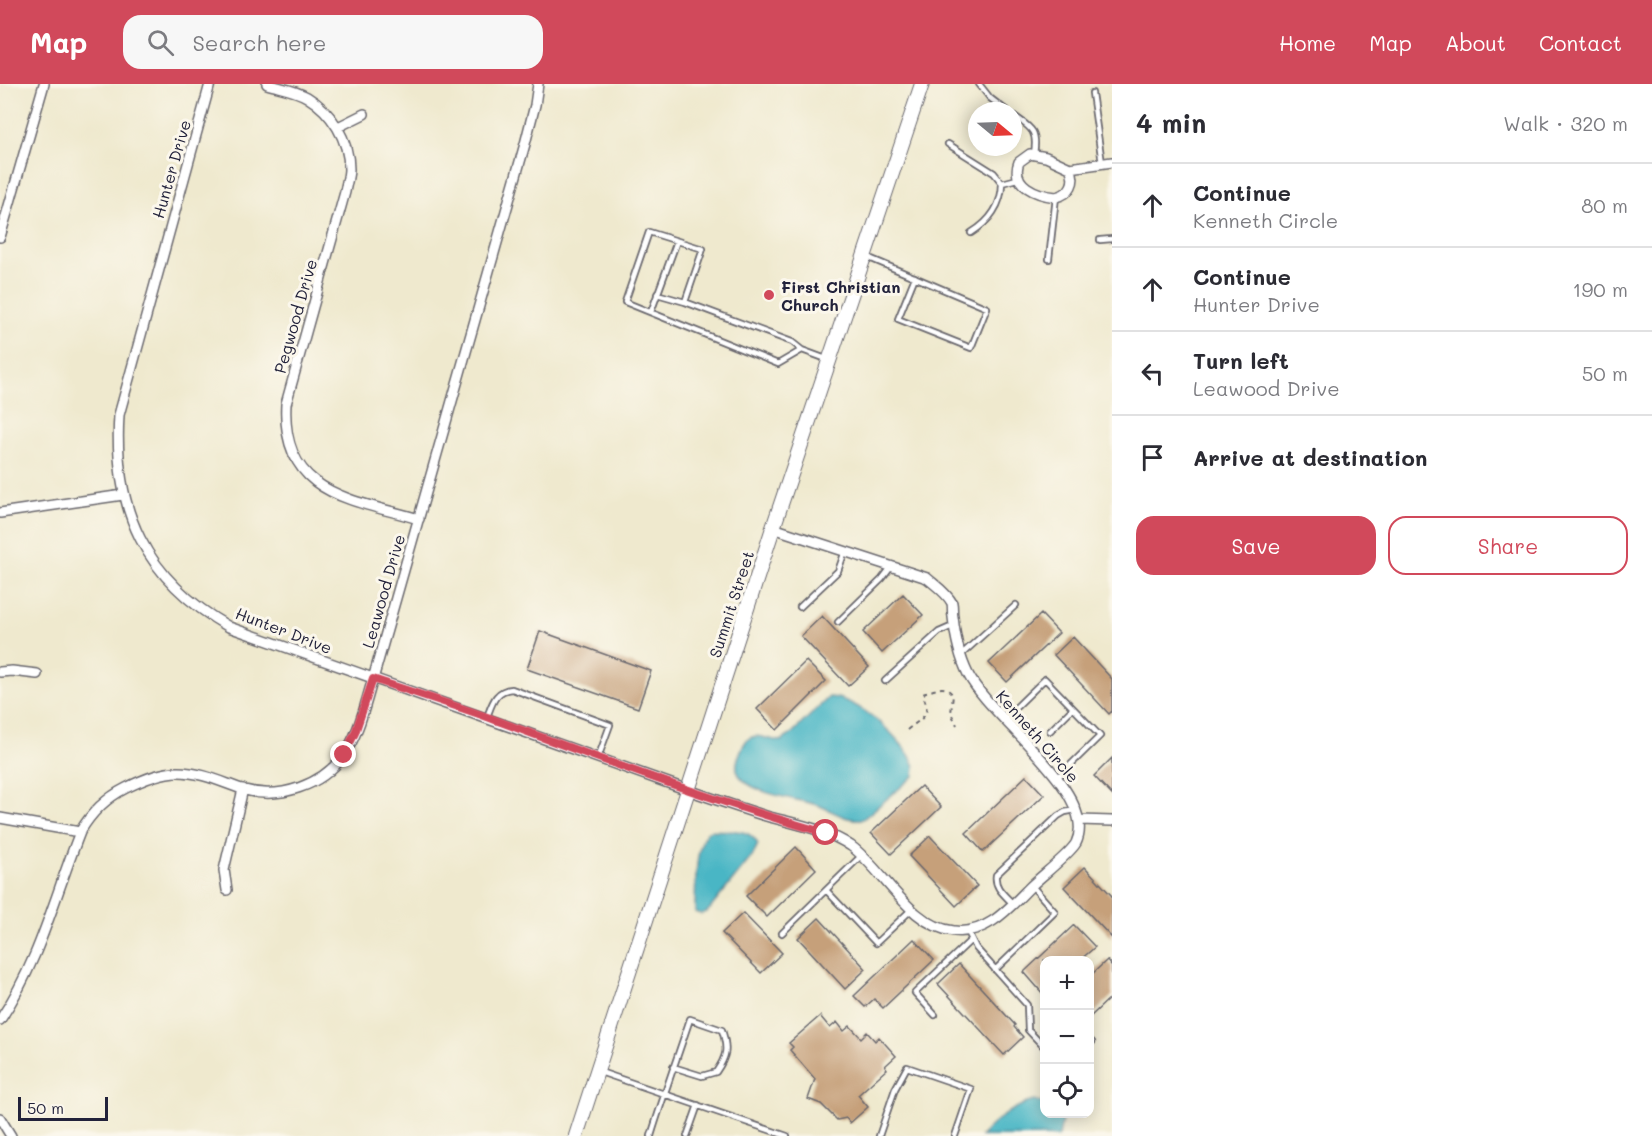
<!DOCTYPE html>
<meta charset="utf-8">
<style>
:root{--surface:#fff;--page:#f7f7f7;--text:#2b2b33;--muted:#7c7c81;--line:#e1e1e2;--accent:#d1495b}
body{margin:0;font-family:Mali,sans-serif;background:var(--page);color:var(--text)}
.controls{position:absolute;right:18px;bottom:18px;display:grid;overflow:hidden;border-radius:12px;box-shadow:0 3px 15px #0003}
.controls button{width:54px;height:54px;display:grid;place-items:center;padding:0;border:0;border-bottom:2px solid var(--line);background:var(--surface);color:var(--text);font:30px sans-serif}
.compass{position:absolute;left:968px;top:18px;width:54px;height:54px;border-radius:50%;background:var(--surface);box-shadow:0 3px 15px #0003;rotate:109deg}
.scale{position:absolute;left:18px;bottom:15px;width:90px;box-sizing:border-box;padding-left:6px;border:3px solid #22223b;border-top:0;font-size:16px;line-height:21px;white-space:nowrap;color:#22223b;-webkit-text-stroke:4px #fbf7ec;paint-order:stroke}
.stop{position:absolute;width:18px;height:18px;margin:-14px;border:4px solid #d1495b;border-radius:50%;background:#fff}
.stop.end{background:#d1495b;border-color:#fff;box-shadow:0 2px 6px #0008}
.list{margin:0;padding:0;list-style:none}
h2{display:flex;justify-content:space-between;align-items:center;height:78px;margin:0;padding:0 24px;font-size:26px}
h2 small{font-size:20px;font-weight:400;color:var(--muted)}
.list li{display:grid;grid-template-columns:39px 1fr auto;gap:18px;align-items:center;box-sizing:border-box;height:84px;padding:0 24px;border-top:2px solid var(--line)}
.list b{display:block;font-size:22px;white-space:nowrap}
.list p{margin:0;font-size:20px;white-space:nowrap;color:var(--muted)}
.list em{font-size:20px;font-style:normal;color:var(--muted)}
.actions{display:flex;gap:12px;padding:18px 24px}
.actions a{flex:1;padding:14px 0;border:2px solid var(--accent);border-radius:18px;text-align:center;font-size:21px;color:var(--accent)}
.actions .main{background:var(--accent);color:#fff}
.icon{flex:none;width:33px;height:33px;fill:none;stroke:currentColor;stroke-width:2;stroke-linecap:round;stroke-linejoin:round}
.map{position:relative;flex:none;width:1112px;height:1052px;overflow:hidden}
header{display:flex;align-items:center;gap:36px;box-sizing:border-box;height:84px;padding:0 30px;background:var(--accent);color:#fff}
header strong{font-size:28px}
nav{display:flex;gap:33px;margin-inline-start:auto;font-size:21px}
.search{width:420px;height:54px;background:var(--page);display:flex;align-items:center;gap:15px;box-sizing:border-box;padding:0 21px;border-radius:18px;color:var(--muted);font-size:22px}
main{display:flex}
aside{flex:1;background:var(--surface)}
.map>svg:first-child{display:block}
.water{fill:#49b6c5;stroke:#366c80;stroke-width:1.5}
.building{fill:#c6a07a}
.lines{fill:none;stroke-linecap:round;stroke-linejoin:round}
.lane-casing{stroke:#6a686e;stroke-width:8}
.street-casing{stroke:#6a686e;stroke-width:12}
.secondary-casing{stroke:#6a686e;stroke-width:16}
.path{stroke:#6a686e;stroke-width:2;stroke-dasharray:4.5 4.5;stroke-linecap:butt}
.lane{stroke:#fff;stroke-width:4.5}
.street{stroke:#fff;stroke-width:9}
.secondary{stroke:#fff;stroke-width:14}
.route{stroke:#d1495b;stroke-width:8}
.poi-dot{fill:#d1495b;stroke:#fbf7ec;stroke-width:2}
.labels{text-anchor:middle;dominant-baseline:central;stroke-width:6;stroke-linejoin:round;paint-order:stroke}
.street-label{font-size:16px;fill:#22223b;stroke:#fbf7ec}
.poi-label{font-size:16px;font-weight:bold;fill:#22223b;stroke:#fbf7ec;text-anchor:start}
</style>
<header>
<strong>Map</strong>
<div class="search"><svg class="icon" aria-label="search" viewBox="0 0 24 24"><circle cx="10" cy="10" r="6"/><path d="M15 15l6 6"/></svg>Search here</div>
<nav><a>Home</a><a>Map</a><a>About</a><a>Contact</a></nav>
</header>
<main>
<div class="map">
<svg width="1112" height="1052" viewBox="0 0 1112 1052">
<rect width="100%" height="100%" fill="#fbf7ec"/>
<filter id="ink" filterUnits="userSpaceOnUse"><feTurbulence type="fractalNoise" baseFrequency=".0167" numOctaves="2"/><feDisplacementMap in="SourceGraphic" scale="12" xChannelSelector="R" yChannelSelector="G"/><feConvolveMatrix kernelMatrix="1 2 1 2 8 2 1 2 1" color-interpolation-filters="sRGB"/></filter>
<filter id="wash" filterUnits="userSpaceOnUse"><feTurbulence type="fractalNoise" baseFrequency=".008" numOctaves="4" result="noise"/><feDisplacementMap in="SourceGraphic" scale="24" xChannelSelector="R" yChannelSelector="G"/><feGaussianBlur stdDeviation="1.35" result="paint"/><feColorMatrix in="noise" values="0 0 0 0 0 0 0 0 0 0 0 0 0 0 0 0 0 1.4 0 .05"/><feComposite in="paint" operator="in"/></filter>
<g filter="url(#wash)">
<rect width="100%" height="100%" fill="#efe9ce"/>
<path class="water" d="M829 613C858 614 904 655 915 682L914 692 863 735C846 737 835 728 820 722 798 714 753 712 739 691 735 685 737 676 740 669 742 664 745 656 750 654 758 649 772 657 781 657L789 652Z
M710 746C727 748 749 742 758 760L753 771 709 826C704 830 701 831 695 828V822C696 803 694 758 710 746Z
M1034 1017 1044 1019V1030H1058L1062 1038 1059 1052H981C993 1038 1015 1021 1034 1017Z"/>
<g id="blocks">
<path class="building" d="M903 510 923 531 882 569 863 548Z
M1041 530 1059 549 1007 598 989 579Z
M822 532 869 583 848 602 801 552Z
M540 547 651 587 638 624 527 585Z
M1073 553 1112 595V627L1109 630 1054 571Z
M806 577 826 597 777 646 757 625Z
M1112 674V711L1094 692Z
M1026 692 1044 711 983 768 966 749Z
M921 702 941 723 891 770 871 749Z
M930 752 977 802 956 822 909 772Z
M796 763 816 785 767 833 746 812Z
M1085 783 1112 812V854L1064 803Z
M743 829 782 869 761 889 722 849Z
M819 834 866 885 845 905 798 854Z
M1074 841 1095 863 1080 876H1044V911L1024 888Z
M914 855 934 876 883 924 874 915 865 923 854 912Z
M1107 876 1112 882V912L1090 933V892Z
M959 880 1015 941 1014 943 1023 953 1004 971 938 900Z
M820 932 830 944 837 938 844 947 850 942 861 954 867 948 875 957 879 953 896 972 885 982 887 985 858 1011 868 1023 850 1039 846 1034 837 1036 821 1020 808 1015 815 995 790 966 793 963 789 959Z"/>
</g>
</g>
<g filter="url(#ink)">
<use href="#blocks" fill-opacity="0" stroke="#6a686e" stroke-width="1.5"/>
<g class="lines">
<defs>
<path id="lane" d="M979 0 990 14 1007 27
M1092 9 1102 79
M1013 31C1031 44 1038 46 1034 70
M948 60 994 89 1002 99C1002 121 989 138 971 149
M1002 99 1017 95
M1100 156 1112 155
M867 173 987 224 971 264 898 235 915 193
M1049 175 1056 113
M657 210 685 218
M651 228 677 157
M802 266 792 258 685 218 703 165 649 148 625 218 778 280 802 266 829 276
M800 523 838 487 845 467
M838 538 882 495 892 482
M962 570 1016 521
M885 597 939 548 955 541
M487 633C492 620 495 606 512 605L610 641 598 674
M1003 636 1045 595 1100 652 1058 693
M1050 647 1073 624
M861 772 826 806 876 859 912 825
M1013 820C1005 811 994 804 996 791L1058 732 1065 728 1076 726
M968 848 976 864 1027 921 1028 946 1044 963
M782 849 826 806
M995 886 1055 828 1032 802
M935 931 915 909 971 856
M1090 960 1092 958
M600 988 787 1052
M651 1052C663 1013 677 974 690 935L722 946C728 965 727 972 716 988L702 992 673 983
M687 1052 698 1021
M879 1052 895 1005 907 983 971 1005 955 1052"/>
<path id="street" d="M210 0 119 331C113 426 145 495 229 543L688 706C714 715 740 724 766 732 795 740 826 745 851 762 884 786 910 843 954 847 987 851 1009 824 1030 803 1040 793 1070 770 1076 759 1100 710 990 634 968 590 960 574 955 551 953 533 952 529 953 523 952 519 947 509 935 501 927 494L773 444
M267 0C280 4 295 6 307 13 332 28 349 56 349 85 349 92 346 101 345 108L286 320C281 411 351 415 419 435
M338 43 364 30
M1070 84C1077 98 1070 110 1056 113 1037 111 1010 101 1019 78L1030 70 1046 73 1070 84 1112 78
M0 153 44 0
M0 429 123 411
M0 588 12 587 37 590
M0 734 80 748
M1079 736 1112 737
M227 806 224 786 243 705
M0 936C40 876 54 814 80 748 91 729 106 714 126 704 142 696 160 688 178 688 202 688 223 699 245 706 280 716 322 701 343 672 359 651 365 620 373 595L525 60 535 21 538 0
M0 1034 11 1052"/>
<path id="secondary" d="M576 1052 773 444 922 0"/>
</defs>
<use href="#lane" class="lane-casing"/>
<use href="#street" class="street-casing"/>
<use href="#secondary" class="secondary-casing"/>
<path class="path" d="M907 646C920 635 933 632 923 612L925 608C937 607 943 598 953 611L951 629 957 641"/>
<use href="#lane" class="lane"/>
<use href="#street" class="street"/>
<use href="#secondary" class="secondary"/>
</g>
</g>
<g class="lines" filter="url(#ink)">
<path class="route" d="M344 671 355 649 373 595C412 608 451 620 490 634 601 675 712 717 826 749"/>
</g>
<circle class="poi-dot" cx="769" cy="211" r="6"/>
<g class="labels">
<g class="street-label">
<text transform="translate(171 85) rotate(-74)">Hunter Drive</text>
<text transform="translate(295 232) rotate(-74)">Pegwood Drive</text>
<text transform="translate(383 507) rotate(-74)">Leawood Drive</text>
<text transform="translate(731 520) rotate(-72)">Summit Street</text>
<text transform="translate(284 546) rotate(21)">Hunter Drive</text>
<text transform="translate(1038 652) rotate(49)">Kenneth Circle</text>
</g>
<g class="poi-label">
<text x="781" y="202">First Christian<tspan x="781" dy="18">Church</tspan></text>
</g>
</g>
</svg>
<div class="controls">
<button>+</button>
<button>−</button>
<button><svg class="icon" aria-label="locate" viewBox="0 0 24 24"><circle cx="12" cy="12" r="6"/><path d="M12 2v4M12 18v4M2 12h4M18 12h4"/></svg></button>
</div>
<svg class="compass" viewBox="-18 -18 36 36"><path d="M0-13l5 13h-10z" fill="#e53935"/><path d="M0 13l5-13h-10z" fill="#7c7c81"/></svg>
<div class="scale">50 m</div>
<div class="stop" style="left:826px;top:749px"></div>
<div class="stop end" style="left:344px;top:671px"></div>
</div>
<aside>
<h2>4 min<small>Walk · 320 m</small></h2>
<ul class="list">
<li><svg class="icon" aria-label="ahead" viewBox="0 0 24 24"><path d="M12 20V5M6 11l6-6 6 6"/></svg><div><b>Continue</b><p>Kenneth Circle</p></div><em>80 m</em></li>
<li><svg class="icon" aria-label="ahead" viewBox="0 0 24 24"><path d="M12 20V5M6 11l6-6 6 6"/></svg><div><b>Continue</b><p>Hunter Drive</p></div><em>190 m</em></li>
<li><svg class="icon" aria-label="left" viewBox="0 0 24 24"><path d="M17 20v-9H6M10 6l-5 5 5 5"/></svg><div><b>Turn left</b><p>Leawood Drive</p></div><em>50 m</em></li>
<li><svg class="icon" aria-label="arrive" viewBox="0 0 24 24"><path d="M6 21V4h12l-3 4 3 4H6"/></svg><div><b>Arrive at destination</b></div></li>
</ul>
<div class="actions"><a class="main">Save</a><a>Share</a></div>
</aside>
</main>
